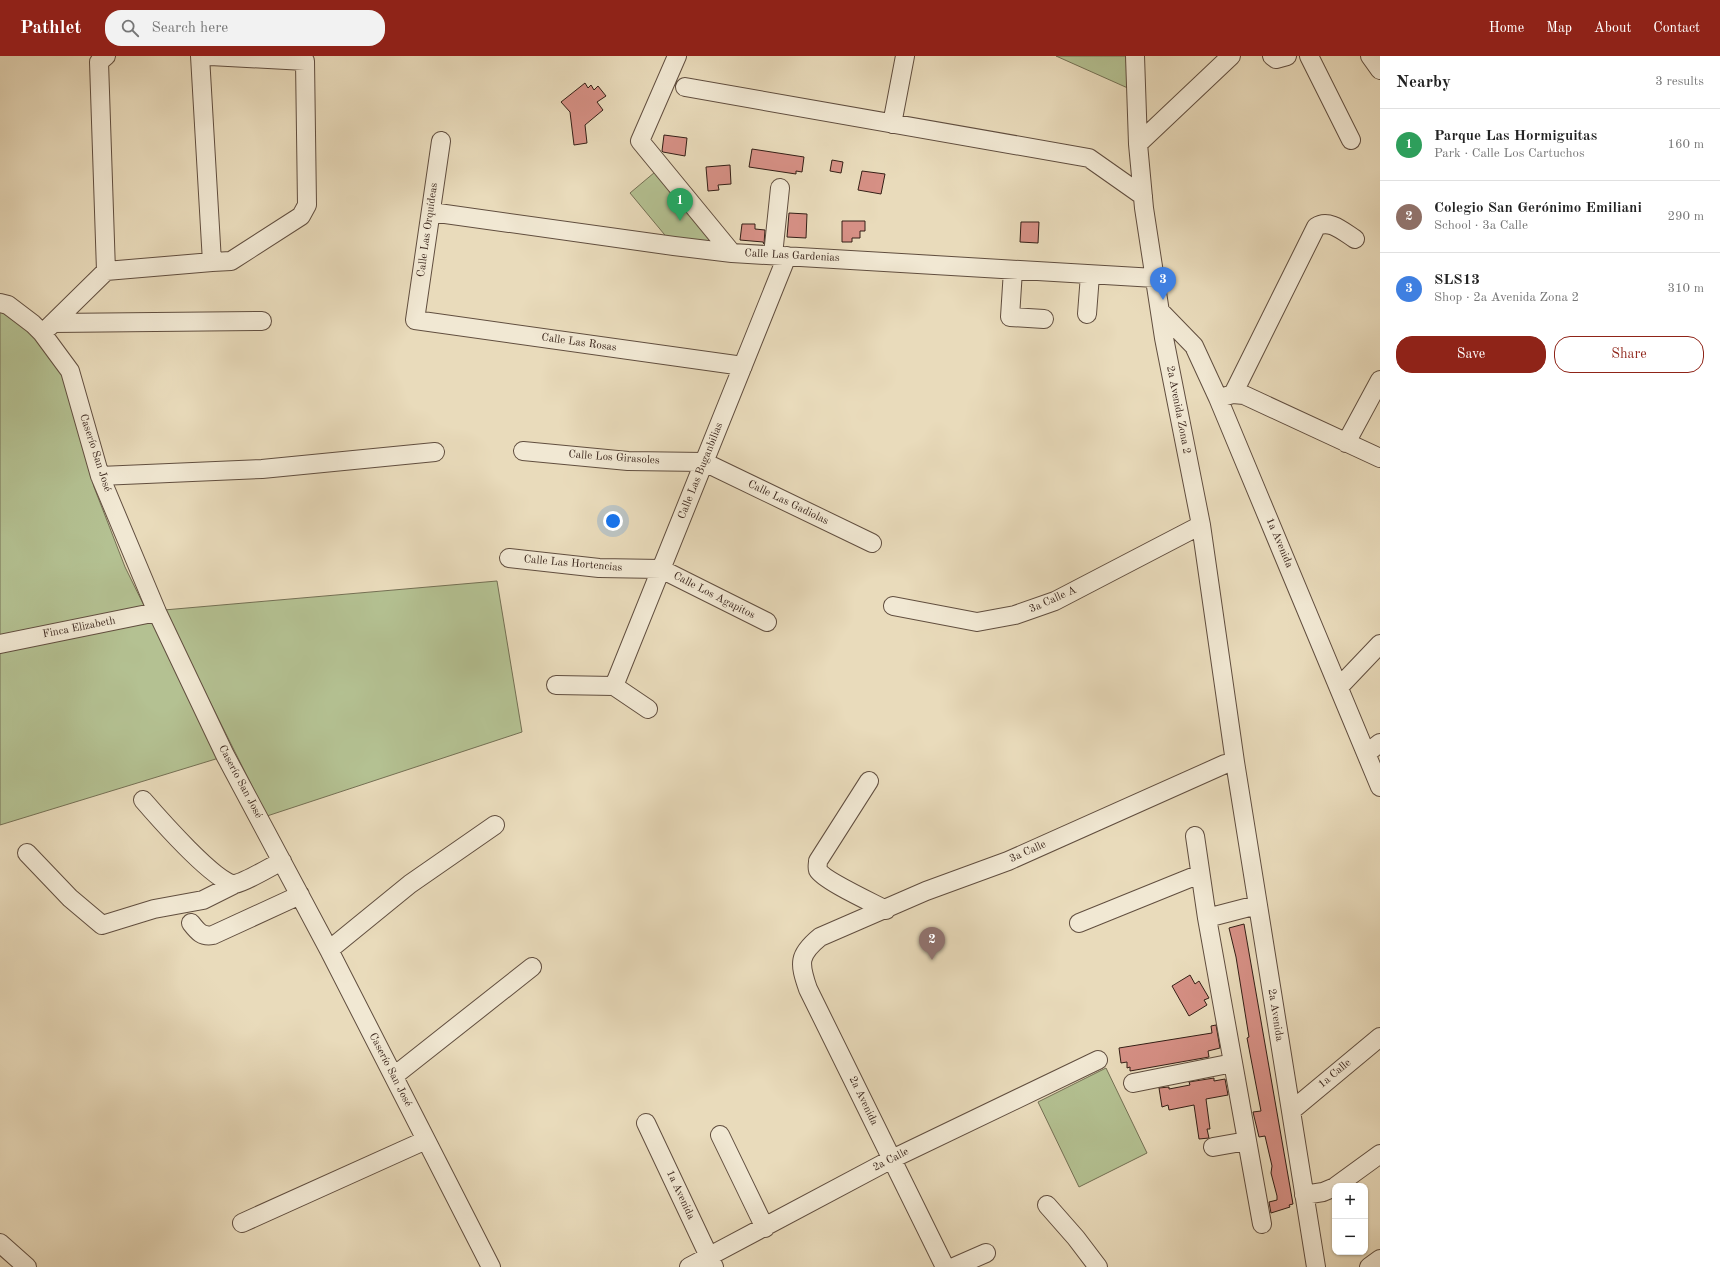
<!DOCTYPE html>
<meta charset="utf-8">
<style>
:root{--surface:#fff;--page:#f2f2f2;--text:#222;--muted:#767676;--line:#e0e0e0;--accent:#8f2418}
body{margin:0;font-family:"Old Standard TT",serif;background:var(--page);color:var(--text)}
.controls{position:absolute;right:12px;bottom:12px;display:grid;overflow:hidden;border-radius:8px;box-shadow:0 1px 3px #0004}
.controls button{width:36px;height:36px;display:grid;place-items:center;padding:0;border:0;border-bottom:1px solid var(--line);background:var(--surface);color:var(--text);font:20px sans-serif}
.you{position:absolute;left:613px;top:465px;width:14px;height:14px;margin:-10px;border:3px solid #fff;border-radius:50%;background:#1a73e8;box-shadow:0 0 0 6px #1a73e833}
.badge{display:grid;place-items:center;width:26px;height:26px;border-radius:50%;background:var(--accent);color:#fff;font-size:13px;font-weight:700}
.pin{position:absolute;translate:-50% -33px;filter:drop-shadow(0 1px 2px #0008)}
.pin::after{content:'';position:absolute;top:21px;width:14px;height:12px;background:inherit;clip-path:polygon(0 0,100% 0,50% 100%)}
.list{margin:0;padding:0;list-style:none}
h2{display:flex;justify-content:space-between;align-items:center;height:52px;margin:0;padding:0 16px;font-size:17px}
h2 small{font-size:13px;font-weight:400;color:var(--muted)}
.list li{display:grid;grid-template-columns:26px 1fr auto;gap:12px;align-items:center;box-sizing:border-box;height:72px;padding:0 16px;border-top:1px solid var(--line)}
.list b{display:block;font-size:15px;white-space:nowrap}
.list p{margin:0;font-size:13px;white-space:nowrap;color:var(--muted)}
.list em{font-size:13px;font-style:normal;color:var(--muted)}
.actions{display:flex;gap:8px;padding:12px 16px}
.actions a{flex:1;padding:9px 0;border:1px solid var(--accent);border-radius:16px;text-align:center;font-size:14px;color:var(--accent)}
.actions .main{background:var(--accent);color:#fff}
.icon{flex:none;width:22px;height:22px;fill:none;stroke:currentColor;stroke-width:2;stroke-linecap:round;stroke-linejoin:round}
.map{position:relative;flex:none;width:1380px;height:1211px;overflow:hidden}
header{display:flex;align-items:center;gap:24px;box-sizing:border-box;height:56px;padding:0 20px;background:var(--accent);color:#fff}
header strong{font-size:19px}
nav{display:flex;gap:22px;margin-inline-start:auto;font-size:14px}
.search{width:280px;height:36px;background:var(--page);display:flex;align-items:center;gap:10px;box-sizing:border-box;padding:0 14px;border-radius:16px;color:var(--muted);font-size:15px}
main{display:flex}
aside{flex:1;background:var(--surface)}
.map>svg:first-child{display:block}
.green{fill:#b4c192;stroke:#747054}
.building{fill:#d69085;stroke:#341f16}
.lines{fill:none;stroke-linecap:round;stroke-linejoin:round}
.minor-casing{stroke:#614e3f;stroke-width:20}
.minor{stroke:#f1e8d3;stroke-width:18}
.labels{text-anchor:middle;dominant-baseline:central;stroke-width:3;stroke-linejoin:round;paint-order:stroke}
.street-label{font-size:11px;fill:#341f16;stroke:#f1e8d3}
</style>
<header>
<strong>Pathlet</strong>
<div class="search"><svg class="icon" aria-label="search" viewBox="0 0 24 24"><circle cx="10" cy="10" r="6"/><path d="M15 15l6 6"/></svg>Search here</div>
<nav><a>Home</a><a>Map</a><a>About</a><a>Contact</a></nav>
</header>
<main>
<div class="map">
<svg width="1380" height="1211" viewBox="0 0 1380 1211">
<rect width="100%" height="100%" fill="#e9dbbb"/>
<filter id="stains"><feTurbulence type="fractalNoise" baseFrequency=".005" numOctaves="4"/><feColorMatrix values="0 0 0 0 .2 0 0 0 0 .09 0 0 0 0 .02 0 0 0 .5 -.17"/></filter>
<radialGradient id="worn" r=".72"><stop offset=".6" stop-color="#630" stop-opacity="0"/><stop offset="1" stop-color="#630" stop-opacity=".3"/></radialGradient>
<path class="green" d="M1056 0H1128L1130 33Z
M661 111 732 197 674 190 630 137Z
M0 255 42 283 61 316 77 364 94 431 125 511 219 702 0 769Z
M497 525 522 676 267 760 164 554Z
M1106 1012 1147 1097 1079 1131 1038 1046Z"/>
<path class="building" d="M585 27 588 32 591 29 594 34 598 30 606 40 597 46 603 54 585 69 587 87 574 89 570 56 561 46Z
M664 79 687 82 685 100 663 96 662 95Z
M752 93 804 101 802 116 796 115V118L749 111Z
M832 104 843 106 841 117 830 115Z
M730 109 731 128 718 129 719 134 708 135 706 111Z
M862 115 885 118 881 138 858 134Z
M789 157 807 158 806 182 787 181Z
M842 165H865V175H860V182H852V186H842Z
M1021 166H1039L1038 187 1020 186Z
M742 168H755V173L765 174 764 188 763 186 740 184Z
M1244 868 1293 1148 1289 1149 1290 1151 1271 1157 1269 1146 1277 1144V1140L1271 1117 1272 1110 1265 1080 1259 1081 1253 1056 1261 1055 1247 982 1249 981 1248 975 1236 901 1229 872Z
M1190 919 1195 928 1199 925 1209 942 1204 944 1207 949 1189 960 1172 930Z
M1216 969 1220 992 1208 995 1209 1001 1130 1015V1011L1127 1012V1006L1121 1007 1119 992 1212 977 1211 970Z
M1214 1022V1025L1225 1023 1228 1039 1206 1043 1210 1073H1207L1209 1082 1199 1083 1194 1049 1169 1054 1168 1049 1162 1051 1159 1032 1169 1031V1033L1190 1029 1189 1026Z"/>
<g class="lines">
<defs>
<path id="minor" d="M106 0 99 6 106 215 212 206 200 0
M210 0 305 5 307 149 301 160 231 205 212 206
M677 0 640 85 732 197
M1135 0 1138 88 1144 152 1164 282 1201 469 1235 706 1316 1211
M1272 0 1276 3 1287 0
M1309 0 1351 84
M1370 0 1380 14
M685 31 1089 102 1143 140
M892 68 905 0
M441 85 415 264 743 310
M1138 88 1231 0
M431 156 674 190 732 197 1155 222
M773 199 780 132
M1013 214 1010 261 1044 263
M0 247 8 249 33 268 42 277 70 315 100 420 157 556 225 699 329 894 491 1211
M1160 255 1194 290 1218 342 1380 731
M1087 258 1090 219
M53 267 262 265
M49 271 106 215
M1233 338 1316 171C1329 162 1344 176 1355 183
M1223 341 1233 338 1244 339 1380 402
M1346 387 1380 324
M523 395 628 405 704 406 872 487
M100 420 262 413 435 396
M509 502 599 512 661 513 767 566
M893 550 977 566 1015 559 1055 545 1201 469
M0 588 157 556
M556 629 614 630
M614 630 787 200
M614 630 648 653
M1339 631 1380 588
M1367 697 1380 687
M869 725 818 805C818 808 817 811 818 814 823 824 873 847 886 854
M143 744C156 759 219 831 235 828 246 826 270 811 282 805
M1195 780 1207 862 1262 1168
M27 797 70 842 102 869 154 853 203 844 233 829
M1207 862 1257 849
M191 867C198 876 202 881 213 879L300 839
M1079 867 1200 818
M329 894 410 828 495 769
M394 1020 532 911
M1133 1027 1233 1007
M1291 1055 1380 981
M646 1067 714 1211
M720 1079 765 1172
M1213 1091 1247 1085
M1336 1130 1380 1098
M1304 1139 1323 1136 1335 1131
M1047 1149 1076 1182 1098 1211
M242 1167 426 1084
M0 1187 27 1211
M689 1211 892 1103 1098 1004
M945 1211 808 933C799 907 798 899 820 881L926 835 1008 805 1225 708 1235 706
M954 1211 986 1197
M1369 1211 1380 1203"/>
</defs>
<use href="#minor" class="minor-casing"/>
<use href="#minor" class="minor"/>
</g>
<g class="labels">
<g class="street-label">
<text transform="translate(428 174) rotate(-82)">Calle Las Orquídeas</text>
<text transform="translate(792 200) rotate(3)">Calle Las Gardenias</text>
<text transform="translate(579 287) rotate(8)">Calle Las Rosas</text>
<text transform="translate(1178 354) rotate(79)">2a Avenida Zona 2</text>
<text transform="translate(95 397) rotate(72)">Caserío San José</text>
<text transform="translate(614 402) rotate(4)">Calle Los Girasoles</text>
<text transform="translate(701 415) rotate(-68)">Calle Las Buganbilias</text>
<text transform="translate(788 447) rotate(26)">Calle Las Gadiolas</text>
<text transform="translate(1279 487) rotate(67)">1a Avenida</text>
<text transform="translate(573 508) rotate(5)">Calle Las Hortencias</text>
<text transform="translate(714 540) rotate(27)">Calle Los Agapitos</text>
<text transform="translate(1053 544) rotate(-24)">3a Calle A</text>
<text transform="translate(79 572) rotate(-11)">Finca Elizabeth</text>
<text transform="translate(240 726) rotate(62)">Caserío San José</text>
<text transform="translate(1028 796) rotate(-24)">3a Calle</text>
<text transform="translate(1275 959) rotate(81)">2a Avenida</text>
<text transform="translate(390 1014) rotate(63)">Caserío San José</text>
<text transform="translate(1335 1018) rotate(-40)">1a Calle</text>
<text transform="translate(863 1045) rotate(64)">2a Avenida</text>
<text transform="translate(891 1104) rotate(-27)">2a Calle</text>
<text transform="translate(680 1139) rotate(65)">1a Avenida</text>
</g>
</g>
<rect width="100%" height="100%" filter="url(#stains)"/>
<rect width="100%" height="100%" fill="url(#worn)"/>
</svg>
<div class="controls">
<button>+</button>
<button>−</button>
</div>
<div class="you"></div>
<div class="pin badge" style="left:680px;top:165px;background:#2e9e5b">1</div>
<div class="pin badge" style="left:932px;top:904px;background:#8d6e63">2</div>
<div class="pin badge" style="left:1163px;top:244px;background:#3f7fe0">3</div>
</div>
<aside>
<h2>Nearby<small>3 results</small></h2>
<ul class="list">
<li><span class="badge" style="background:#2e9e5b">1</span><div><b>Parque Las Hormiguitas</b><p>Park · Calle Los Cartuchos</p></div><em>160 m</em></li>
<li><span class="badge" style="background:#8d6e63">2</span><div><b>Colegio San Gerónimo Emiliani</b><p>School · 3a Calle</p></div><em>290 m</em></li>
<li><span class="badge" style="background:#3f7fe0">3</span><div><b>SLS13</b><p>Shop · 2a Avenida Zona 2</p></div><em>310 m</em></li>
</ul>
<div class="actions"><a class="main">Save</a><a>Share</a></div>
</aside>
</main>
